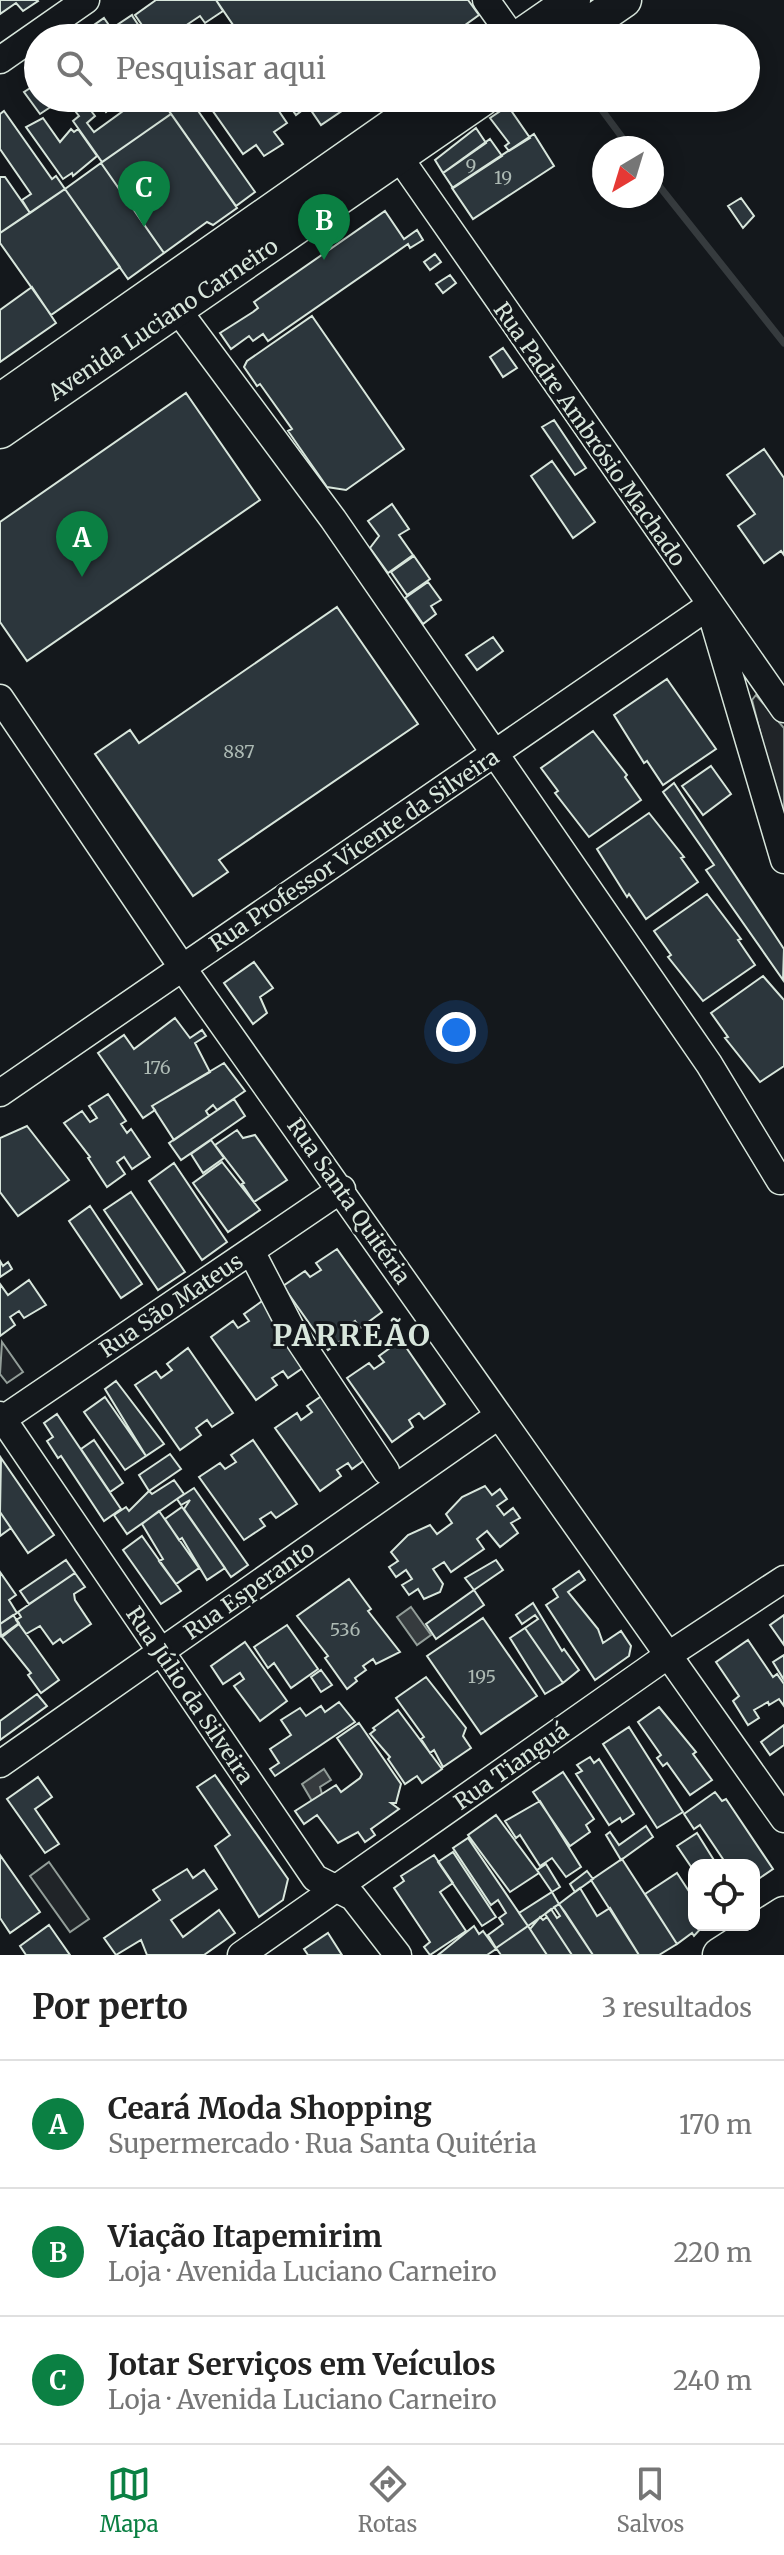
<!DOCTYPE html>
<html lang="pt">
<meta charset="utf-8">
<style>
:root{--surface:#fff;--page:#f2f2f2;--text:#222;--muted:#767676;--line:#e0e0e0;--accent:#0b8043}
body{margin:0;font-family:Merriweather,serif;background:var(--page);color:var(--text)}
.controls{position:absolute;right:24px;bottom:24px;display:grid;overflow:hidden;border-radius:16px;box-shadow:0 4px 20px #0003}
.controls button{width:72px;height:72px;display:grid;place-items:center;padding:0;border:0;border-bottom:2px solid var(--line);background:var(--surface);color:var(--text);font:40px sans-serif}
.compass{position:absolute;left:592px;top:136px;width:72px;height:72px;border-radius:50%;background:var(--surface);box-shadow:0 4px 20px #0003;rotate:218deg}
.you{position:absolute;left:456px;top:1032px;width:28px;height:28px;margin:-20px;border:6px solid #fff;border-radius:50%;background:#1a73e8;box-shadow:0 0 0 12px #1a73e833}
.badge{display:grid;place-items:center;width:52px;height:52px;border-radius:50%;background:var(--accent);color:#fff;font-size:26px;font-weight:700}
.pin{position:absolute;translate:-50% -66px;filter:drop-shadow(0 2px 4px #0008)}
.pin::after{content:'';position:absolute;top:42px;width:28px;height:24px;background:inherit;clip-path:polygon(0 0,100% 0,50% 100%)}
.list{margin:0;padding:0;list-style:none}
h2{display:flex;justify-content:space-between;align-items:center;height:104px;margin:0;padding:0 32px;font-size:34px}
h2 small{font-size:26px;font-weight:400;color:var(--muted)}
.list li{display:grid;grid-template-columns:52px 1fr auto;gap:24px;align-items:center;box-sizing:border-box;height:128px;padding:0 32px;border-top:2px solid var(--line)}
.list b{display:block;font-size:30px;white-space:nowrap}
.list p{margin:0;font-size:26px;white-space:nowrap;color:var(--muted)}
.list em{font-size:26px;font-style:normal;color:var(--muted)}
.icon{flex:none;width:44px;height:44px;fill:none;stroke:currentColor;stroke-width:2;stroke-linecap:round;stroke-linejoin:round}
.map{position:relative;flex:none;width:784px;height:1955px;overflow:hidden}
.search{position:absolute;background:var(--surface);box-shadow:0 4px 20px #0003;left:24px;right:24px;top:24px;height:88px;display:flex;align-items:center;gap:20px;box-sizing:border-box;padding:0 28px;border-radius:44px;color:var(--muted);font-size:30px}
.sheet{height:488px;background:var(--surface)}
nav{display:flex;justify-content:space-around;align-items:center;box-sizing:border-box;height:112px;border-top:2px solid var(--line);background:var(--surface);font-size:22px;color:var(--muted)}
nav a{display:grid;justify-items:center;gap:4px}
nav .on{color:var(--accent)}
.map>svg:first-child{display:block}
.green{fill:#202428;stroke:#939e99;stroke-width:2}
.water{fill:#363b3e;stroke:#939e99;stroke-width:2}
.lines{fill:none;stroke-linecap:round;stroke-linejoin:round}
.stream{stroke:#363b3e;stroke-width:7}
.building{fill:#2c363c;stroke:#d8e6dc;stroke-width:2}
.minor-casing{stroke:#d8e6dc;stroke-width:29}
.major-casing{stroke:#d8e6dc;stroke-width:37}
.minor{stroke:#14181c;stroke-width:26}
.major{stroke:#14181c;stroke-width:34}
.labels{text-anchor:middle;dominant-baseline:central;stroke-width:6;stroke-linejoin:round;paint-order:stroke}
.number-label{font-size:18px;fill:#adbab4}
.street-label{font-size:22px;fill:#d8e6dc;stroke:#14181c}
.district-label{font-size:30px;font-weight:bold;letter-spacing:2px;fill:#d8e6dc;stroke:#14181c}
</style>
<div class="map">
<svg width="784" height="1955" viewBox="0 0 784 1955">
<rect width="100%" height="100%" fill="#14181c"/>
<path class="green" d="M756 695 784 728V827L752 700Z
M2 1342 23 1372 7 1383 0 1374Z
M49 1862 89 1919 70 1932 30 1876Z"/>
<path class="water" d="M411 1607 431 1635 417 1645 397 1617Z
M324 1769 331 1780 320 1787 322 1794 312 1801 302 1784Z"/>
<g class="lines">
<path class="stream" d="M593 98 630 148
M652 177 784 343"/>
</g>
<path class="building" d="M0 0H37L38 1 23 11 16 3 0 14Z
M156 0H216L223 11 205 23 200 16 167 38H151L135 15Z
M216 0H468L479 15 447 38H242Z
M132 15 133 17 147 38H118L111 29Z
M104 18 113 31 103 38H84L81 34Z
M38 83V98H55L58 102 40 114 24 92Z
M65 98H122L106 112 101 105 92 112 95 116 87 123 94 132 141 98H160L171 114 102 162 73 121 79 116Z
M160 98H189L255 192 236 206Z
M223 98H270L287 123 274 132 283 144 264 156 256 145 243 154 210 107Z
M284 98H361L321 125 308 106 296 115Z
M508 106 530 138 509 151 505 146 509 143 490 118Z
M4 111 52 179 56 176 65 189 30 213 22 200 31 194 0 149V114Z
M171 114 237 208 213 225 207 222 164 253 101 163Z
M43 118 60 142 71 129 74 132 78 129 97 156 73 176 72 173 63 179 26 127Z
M476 128 486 143 443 173 435 160Z
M534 134 554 166 473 219 452 188Z
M490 139 502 156 453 188 443 173Z
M101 163 164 253 128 279 65 189Z
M0 177H5L30 213 0 233Z
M65 189 120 267 51 315 0 243V233Z
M741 198 754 216 743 228 728 206Z
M385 211 404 239 417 230 423 240 410 248 408 244 268 341 263 334 253 341 249 336 231 349 220 333 253 312 258 308 254 302Z
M435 254 441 262 430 270 424 262Z
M450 275 456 283 443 293 436 284Z
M32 287 56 323 0 362V310Z
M312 316 404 449 346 490 327 487 288 431 292 429 260 384 257 386 244 367 247 361Z
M503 348 517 368 503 377 490 357Z
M186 393 260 500 27 661 0 622V522Z
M554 420 586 468 575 475 542 427Z
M764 449 784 478V555L781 551 764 563 738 526 755 514 727 475Z
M552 461 595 522 573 538 531 476Z
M392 504 409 529 399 535 413 555 388 573 370 548 379 536 368 521Z
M414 556 430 579 407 595 391 572Z
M428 582 441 600 431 606 436 614 423 624 405 598Z
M337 607 418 724 219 860 228 872 193 896 95 754 130 730 139 743Z
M493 637 503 651 477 670 466 655Z
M667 679 716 749 663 785 647 761 644 763 614 715Z
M593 731 627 775 625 777 641 800 589 837 555 793 558 791 541 768Z
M711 766 731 794 703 815 682 786Z
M674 783 784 949 783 980 706 870 714 865 663 792Z
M649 813 684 857 681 858 698 882 646 919 629 894 627 897 597 849Z
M707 894 741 939 738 940 755 965 703 1001 668 957 671 955 654 931Z
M254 962 273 988 260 997 267 1013 253 1024 224 983Z
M763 976 784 1000V1066L760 1082 725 1038 728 1037 711 1013Z
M175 1018 190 1038 202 1030 206 1036 195 1043 210 1072 152 1106 155 1110 143 1118 98 1053 124 1035 134 1049Z
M224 1063 245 1091 217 1110 213 1105 206 1111 209 1116 174 1140 152 1106Z
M108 1094 126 1121 121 1124 127 1133 131 1129 150 1157 132 1169 124 1157 117 1162 125 1174 107 1187 88 1158 90 1157 64 1123 82 1111 90 1122 97 1118 89 1106Z
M234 1099 245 1116 181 1160 169 1143Z
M27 1126 69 1180 18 1216 0 1192V1138Z
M237 1130 243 1138 255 1135 287 1180 254 1202 242 1184 244 1183 215 1145Z
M211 1140 224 1158 203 1173 191 1154Z
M222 1162 260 1210 228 1232 193 1183Z
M174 1163 227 1242 202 1260 149 1181Z
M131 1192 185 1272 158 1290 104 1210Z
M90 1206 142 1284 121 1298 69 1221Z
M337 1249 382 1312 360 1328 355 1321 345 1328 349 1335 328 1350 283 1286 305 1271 310 1277 321 1270 316 1263Z
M0 1261 3 1266 8 1262 12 1269 0 1277Z
M29 1280 46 1305 24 1318 19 1311 10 1317 15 1325 0 1336V1284L8 1295Z
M265 1299 310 1363 288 1378 283 1371 272 1378 277 1385 256 1400 211 1337 233 1321 238 1328 249 1321 244 1314Z
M401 1340 445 1404 424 1419 419 1413 409 1420 413 1427 392 1442 347 1378 369 1363 374 1369 384 1362 379 1356Z
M188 1348 233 1413 212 1427 207 1420 196 1428 201 1435 180 1450 135 1385 156 1371 161 1378 172 1370 167 1364Z
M116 1381 164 1444 146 1456 105 1389Z
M329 1391 373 1454 352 1469 348 1463 337 1470 341 1476 320 1491 275 1428 297 1413 301 1420 312 1412 307 1406Z
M105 1397 146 1456 125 1470 84 1412Z
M57 1414 121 1509 104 1521 61 1456 58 1458 47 1441 53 1437 44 1423Z
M94 1440 123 1483 110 1492 81 1449Z
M253 1440 297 1504 276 1518 271 1512 260 1519 265 1526 244 1540 199 1477 220 1463 225 1469 236 1462 231 1455Z
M170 1454 181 1469 149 1491 139 1475Z
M1 1458 54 1535 28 1553 0 1512Z
M174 1480 184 1494 127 1534 114 1515 126 1507 129 1511 149 1491 152 1494Z
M485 1486 492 1495 500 1489 507 1499 497 1506 504 1515 513 1508 520 1518 511 1523 518 1533 500 1547 487 1531 477 1539 484 1549 451 1572 444 1562 433 1569 443 1584 440 1592 424 1599 418 1589 409 1595 402 1585 412 1579 406 1570 396 1577 389 1567 398 1561 391 1552 408 1535 430 1525 437 1534 452 1523 446 1514 462 1497Z
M194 1488 248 1565 231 1577 184 1509 190 1500 181 1505 177 1499Z
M182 1507 225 1568 207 1580 182 1538 179 1540 165 1519Z
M159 1511 199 1568 176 1584 159 1561 163 1559 142 1524Z
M0 1512 11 1528 0 1536Z
M142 1536 181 1591 161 1604 123 1550Z
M66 1560 75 1573 29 1604 20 1591Z
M496 1560 503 1570 474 1590 465 1578Z
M579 1571 585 1580 568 1592 598 1629 603 1643 621 1631 631 1646 629 1656 595 1680 546 1605 558 1597 553 1589Z
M0 1572 16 1595 9 1600 17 1613 0 1624Z
M75 1573 85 1587 74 1594 75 1600 91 1624 63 1643 60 1639 53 1644 40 1626 26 1634 16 1620 21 1617 18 1612Z
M349 1579 371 1609 368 1611 400 1652 376 1664 373 1659 363 1666 366 1670 355 1678 357 1681 347 1689 325 1658 328 1656 297 1616Z
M474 1590 484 1605 436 1639 426 1624Z
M533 1603 562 1651 564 1649 579 1670 563 1683 525 1628 538 1619 535 1615 522 1624 516 1615Z
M13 1615 19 1623 1 1636 0 1624Z
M784 1615V1645L770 1625Z
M483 1618 537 1696 481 1734 427 1656Z
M19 1624 59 1680 41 1693 28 1675 31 1673 2 1637Z
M287 1625 318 1669 291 1688 274 1663 268 1668 254 1647Z
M525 1628 563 1683 545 1694 510 1638Z
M748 1640 773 1677 777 1674 784 1684V1706L779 1699 769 1705 768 1702 754 1710 759 1718 748 1725 733 1701 739 1696 716 1662Z
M245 1642 287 1701 260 1721 234 1686 244 1679 240 1673 223 1684 211 1666Z
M784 1655V1680L773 1662Z
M321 1670 332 1685 321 1692 311 1677Z
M426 1677 466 1728 463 1736 471 1748 443 1767 434 1750 430 1753 421 1739 424 1737 396 1698Z
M37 1694 47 1706 0 1740V1721Z
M339 1702 355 1722 275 1776 270 1769 279 1763 270 1749 291 1735 281 1720 300 1708 306 1716 321 1706 325 1712Z
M659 1707 696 1752 693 1754 712 1780 690 1795 667 1763 663 1766 657 1758 661 1755 638 1722Z
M398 1710 442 1769 422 1783 417 1776 405 1784 388 1759 390 1757 370 1734 375 1730 373 1728Z
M359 1723 401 1784 396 1803H391L399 1809 371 1829 375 1835 365 1842 358 1832 338 1843 317 1815 304 1824 295 1811 336 1785 341 1792 360 1778 362 1774 337 1738Z
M784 1725V1745L770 1755 761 1742Z
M629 1727 683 1812 657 1828 603 1744Z
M590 1757 594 1763 599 1759 634 1814 622 1822 620 1818 609 1825 576 1774 582 1771 577 1765Z
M563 1772 594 1819 586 1825 590 1832 570 1846 533 1792Z
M215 1775 288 1879 283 1900 259 1917 215 1846 230 1835 197 1787Z
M38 1777 52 1797 35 1809 59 1844 45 1853 7 1799Z
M715 1792 722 1801 726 1799 773 1869 754 1882V1865H727L700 1825 694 1829 684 1814Z
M540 1801 581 1867 566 1877 552 1858 540 1866 520 1835 516 1838 505 1821Z
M496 1815 539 1873 510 1892 468 1835Z
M646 1826 653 1837 621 1860 606 1835 610 1832 619 1845Z
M697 1833 717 1865H694V1871L677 1846Z
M468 1838 528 1926 496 1948 488 1935 503 1924 499 1918 506 1913 498 1900 491 1905 453 1848Z
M453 1852 496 1917 482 1926 438 1862Z
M0 1855 40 1912 10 1933 0 1918Z
M434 1855 453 1883 440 1892 466 1931 430 1955 424 1947 430 1942 394 1888 404 1881 401 1876Z
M622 1859 677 1944 659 1955H639L591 1880Z
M546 1864 560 1887 552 1892 537 1870Z
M187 1869 193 1878 204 1870 217 1889 171 1920 183 1937 219 1910 235 1933 204 1955H147L141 1940 116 1955 104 1938 160 1900 153 1890Z
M587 1871 593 1879 575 1892 570 1884Z
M677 1873 694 1899V1925H704L694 1936 692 1933 677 1944 645 1894Z
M580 1888 597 1916 610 1908 639 1955H593L559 1904Z
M552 1892 559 1904 528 1926 519 1913Z
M559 1904 565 1912 593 1955H572L545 1914 551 1909 557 1918 560 1916 554 1907Z
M540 1917 543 1920 547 1917 572 1955H547L530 1929Z
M49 1925 70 1955H26L20 1946Z
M474 1926 479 1934 483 1931 496 1949 487 1955H438Z
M528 1926 547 1955H501L496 1948Z
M328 1933 342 1955H308L304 1949Z"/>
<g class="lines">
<defs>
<path id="minor" d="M486 0 513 38
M0 60 86 0
M399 157 784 709
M177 309 333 519 709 1064 780 1181
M0 698 182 967 784 1819
M0 1093 709 606 784 860
M251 1251 291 1328 386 1471
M0 1415 315 1878 353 1897 398 1955
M0 1421 342 1189
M0 1764 498 1416
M241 1955 667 1656 784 1579"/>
<path id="major" d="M518 38 573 0
M569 38 624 0
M0 401 433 98
M0 431 483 98
M720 1955 784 1914
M768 1955 784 1944"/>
</defs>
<use href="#minor" class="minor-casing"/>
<use href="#major" class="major-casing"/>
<use href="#minor" class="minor"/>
<use href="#major" class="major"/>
</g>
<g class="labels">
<g class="number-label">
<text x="471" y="165">9</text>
<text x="503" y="177">19</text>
<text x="239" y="751">887</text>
<text x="157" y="1067">176</text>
<text x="345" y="1629">536</text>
<text x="482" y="1676">195</text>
</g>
<g class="street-label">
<text transform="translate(163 319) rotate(-34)">Avenida Luciano Carneiro</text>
<text transform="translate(590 434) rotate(55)">Rua Padre Ambrósio Machado</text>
<text transform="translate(354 850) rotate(-34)">Rua Professor Vicente da Silveira</text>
<text transform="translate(349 1201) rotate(55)">Rua Santa Quitéria</text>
<text transform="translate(171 1305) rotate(-34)">Rua São Mateus</text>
<text transform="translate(249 1590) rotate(-35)">Rua Esperanto</text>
<text transform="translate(190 1695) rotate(56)">Rua Júlio da Silveira</text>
<text transform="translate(511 1766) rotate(-35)">Rua Tianguá</text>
</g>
<g class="district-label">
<text x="352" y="1335">PARREÃO</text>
</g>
</g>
</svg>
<div class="controls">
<button><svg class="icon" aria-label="locate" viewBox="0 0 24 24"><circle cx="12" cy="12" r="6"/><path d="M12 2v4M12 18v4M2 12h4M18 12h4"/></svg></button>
</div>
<svg class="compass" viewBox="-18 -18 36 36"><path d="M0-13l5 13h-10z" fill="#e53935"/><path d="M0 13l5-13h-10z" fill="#767676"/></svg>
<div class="you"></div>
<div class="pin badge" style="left:82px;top:577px">A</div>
<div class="pin badge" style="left:324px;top:260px">B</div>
<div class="pin badge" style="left:144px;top:227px">C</div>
<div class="search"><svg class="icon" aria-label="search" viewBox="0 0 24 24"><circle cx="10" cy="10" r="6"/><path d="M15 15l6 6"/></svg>Pesquisar aqui</div>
</div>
<section class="sheet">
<h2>Por perto<small>3 resultados</small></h2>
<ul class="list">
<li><span class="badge">A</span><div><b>Ceará Moda Shopping</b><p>Supermercado · Rua Santa Quitéria</p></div><em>170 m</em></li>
<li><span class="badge">B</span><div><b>Viação Itapemirim</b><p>Loja · Avenida Luciano Carneiro</p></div><em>220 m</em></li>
<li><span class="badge">C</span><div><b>Jotar Serviços em Veículos</b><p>Loja · Avenida Luciano Carneiro</p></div><em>240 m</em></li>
</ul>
</section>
<nav>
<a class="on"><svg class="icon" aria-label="map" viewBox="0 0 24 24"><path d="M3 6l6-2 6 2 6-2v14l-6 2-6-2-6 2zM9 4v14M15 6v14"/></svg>Mapa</a>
<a><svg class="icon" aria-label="directions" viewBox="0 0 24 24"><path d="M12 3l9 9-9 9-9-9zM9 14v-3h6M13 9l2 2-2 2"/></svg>Rotas</a>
<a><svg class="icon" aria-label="saved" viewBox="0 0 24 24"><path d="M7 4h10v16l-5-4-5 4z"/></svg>Salvos</a>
</nav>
